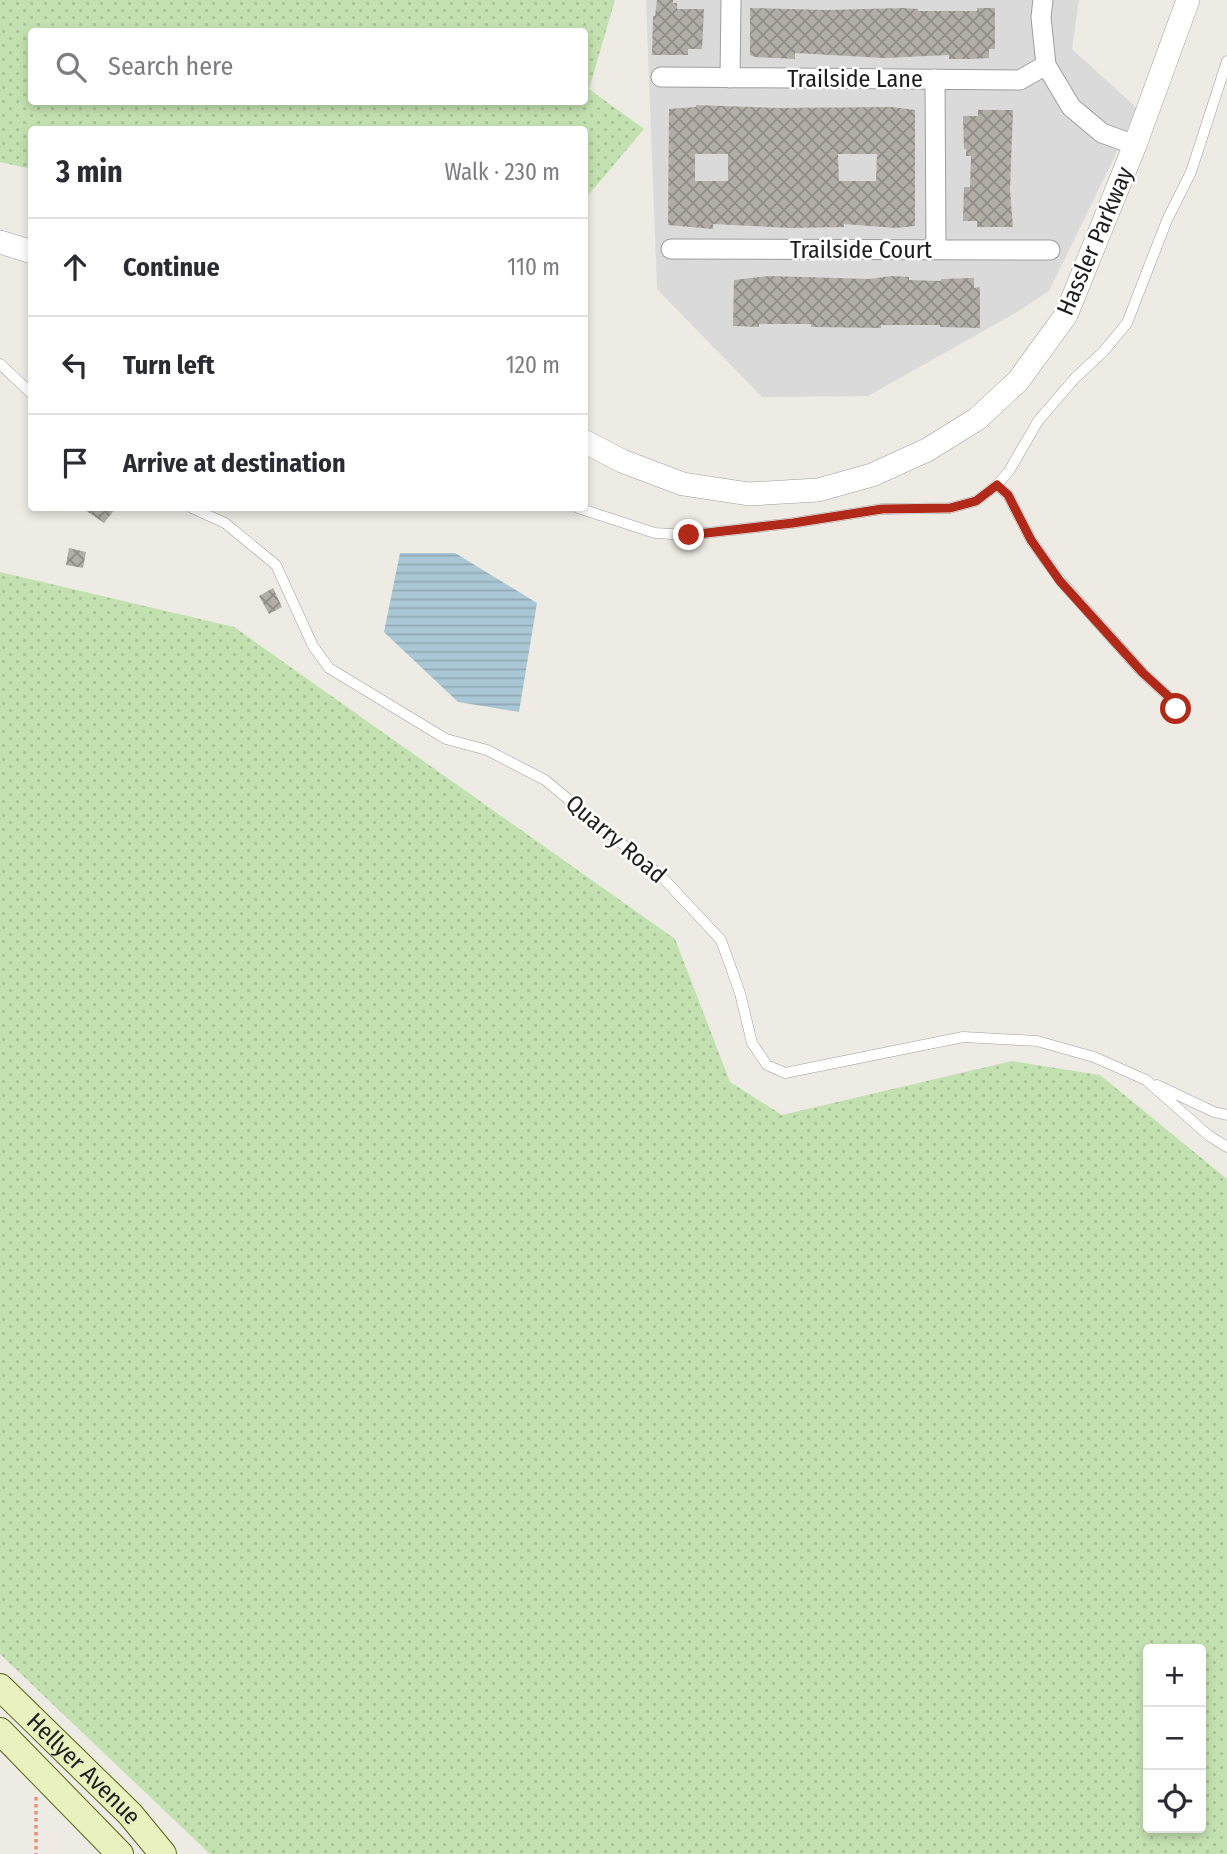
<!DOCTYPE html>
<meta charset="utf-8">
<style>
:root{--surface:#fff;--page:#f7f7f7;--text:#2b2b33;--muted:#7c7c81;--line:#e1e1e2}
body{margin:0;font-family:"Fira Sans Condensed",sans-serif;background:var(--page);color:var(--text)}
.controls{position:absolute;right:21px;bottom:21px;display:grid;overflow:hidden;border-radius:7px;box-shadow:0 4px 10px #0003}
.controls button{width:63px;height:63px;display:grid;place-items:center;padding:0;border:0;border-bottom:2px solid var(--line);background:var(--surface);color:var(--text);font:35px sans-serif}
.stop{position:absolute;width:21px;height:21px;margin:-16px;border:5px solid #b12a19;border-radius:50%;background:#fff}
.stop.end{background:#b12a19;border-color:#fff;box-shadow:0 2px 7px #0008}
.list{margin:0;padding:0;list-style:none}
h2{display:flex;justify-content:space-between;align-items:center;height:91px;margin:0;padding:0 28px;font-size:30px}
h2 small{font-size:23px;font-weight:400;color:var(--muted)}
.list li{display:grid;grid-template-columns:46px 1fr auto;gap:21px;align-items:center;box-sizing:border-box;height:98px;padding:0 28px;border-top:2px solid var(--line)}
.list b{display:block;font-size:26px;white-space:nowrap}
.list em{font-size:23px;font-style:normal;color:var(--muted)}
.icon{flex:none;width:38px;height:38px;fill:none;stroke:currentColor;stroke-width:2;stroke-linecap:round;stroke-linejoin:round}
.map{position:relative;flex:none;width:1227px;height:1854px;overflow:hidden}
.search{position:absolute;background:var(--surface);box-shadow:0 4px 10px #0003;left:28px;top:28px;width:560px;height:77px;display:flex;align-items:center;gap:18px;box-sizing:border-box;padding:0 24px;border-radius:7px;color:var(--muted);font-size:26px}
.panel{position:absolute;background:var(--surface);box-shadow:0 4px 10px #0003;left:28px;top:126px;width:560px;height:385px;border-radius:7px}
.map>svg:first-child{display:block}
.residential{fill:#dbdada}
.grass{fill:url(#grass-dots);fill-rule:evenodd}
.water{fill:url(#water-rules)}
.building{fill:url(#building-cross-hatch);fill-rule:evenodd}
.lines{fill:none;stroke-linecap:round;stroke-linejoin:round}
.service-casing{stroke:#9e9e9e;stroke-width:11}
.minor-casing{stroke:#9e9e9e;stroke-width:21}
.tertiary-casing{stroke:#9e9e9e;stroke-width:24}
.secondary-casing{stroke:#536612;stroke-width:28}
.path{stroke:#e8927a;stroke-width:3.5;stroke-dasharray:3.5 3.5;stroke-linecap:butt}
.service{stroke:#fff;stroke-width:10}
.minor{stroke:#fff;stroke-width:19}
.tertiary{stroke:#fff;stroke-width:23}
.secondary{stroke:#e9f1be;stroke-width:26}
.route{stroke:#b12a19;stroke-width:9}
.labels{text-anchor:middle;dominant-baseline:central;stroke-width:5;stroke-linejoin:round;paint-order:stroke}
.street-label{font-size:24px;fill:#1d1d1d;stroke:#fff}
</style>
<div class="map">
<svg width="1227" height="1854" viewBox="0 0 1227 1854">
<defs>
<pattern id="grass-dots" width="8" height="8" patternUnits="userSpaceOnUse" patternTransform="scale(1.75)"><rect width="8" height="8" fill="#c3e1b0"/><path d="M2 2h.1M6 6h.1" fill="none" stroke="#a7c197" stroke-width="1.8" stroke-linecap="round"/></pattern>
<pattern id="water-rules" width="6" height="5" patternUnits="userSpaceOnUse" patternTransform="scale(1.75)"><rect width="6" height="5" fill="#aac7d5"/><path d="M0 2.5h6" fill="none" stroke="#92aab6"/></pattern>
<pattern id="building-cross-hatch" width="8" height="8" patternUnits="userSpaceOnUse" patternTransform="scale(1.75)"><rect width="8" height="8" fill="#b2ada7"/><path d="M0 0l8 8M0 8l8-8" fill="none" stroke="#908c87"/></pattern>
</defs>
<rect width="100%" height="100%" fill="#edebe4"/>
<path class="residential" d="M646 0H1079L1072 49 1138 109 1049 291 1019 311 868 396 762 397 657 289Z"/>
<path class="grass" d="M0 0H615L589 89 644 129 585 199 584 130H32L31 169 0 162ZM32 32H584V102H32Z
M0 572 234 627 675 939 730 1082 782 1115 1012 1061 1100 1075 1227 1179V1854H210L0 1654ZM1148 1649H1201V1828H1148Z"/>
<path class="water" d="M400 553H455L537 603 519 712 458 702 384 632Z"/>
<path class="building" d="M657 0H673V3H677V9H704L702 49H688V55H652L653 16H655Z
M750 8 827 10 903 8 918 9V11H977V8H995V49H989V58L970 59H949V55L884 58 795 53V59L755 57 750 55Z
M696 105 779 108 893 107 915 110V226L896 228 844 224V227L791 228 713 224V229L668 225 669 109 696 107ZM695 154H728V181H695ZM838 154H877L876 181H839Z
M978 110H1013L1010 190 1013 227H977V221H963L964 187H970L971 156H966V149H964L963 116H978Z
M769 276 869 279 892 276 909 277V280L941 281V279L974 278V288L980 287V328L940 327V325H881V328L811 327V324H759V327L733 326 734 280Z
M82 508H116L104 523Z
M69 548 86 552 83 568 66 565Z
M273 588 282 607 269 614 259 596Z"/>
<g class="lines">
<defs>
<path id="service" d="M0 364 32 394
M997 485 1008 495 1031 540 1061 581 1143 673 1168 696 1176 709
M192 508 225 523 276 565 313 646 329 668 446 739 487 750 545 780 662 877 721 940 740 993 752 1043 767 1065 785 1073 963 1037 1037 1041 1094 1057 1146 1080 1208 1135 1227 1147
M578 508 655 533 689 535 793 523 882 509 950 508 976 501 997 485 1009 471 1038 421 1075 378 1103 352 1127 323 1167 220 1191 172 1227 61
M1157 1085 1214 1112 1227 1115"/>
<path id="minor" d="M1043 0 1041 17 1046 65 1071 107 1102 133 1135 145
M661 77 1020 80 1046 65
M730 78 731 0
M935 79 936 250
M671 249 1050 250"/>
<path id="tertiary" d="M0 242 32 252
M584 441 622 461 683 484 749 494 818 490 872 475 927 450 977 419 1018 381 1066 315 1135 145 1188 0"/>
<g id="secondary">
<path id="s1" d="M0 1687 130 1814 163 1854"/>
<path d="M0 1731 120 1854"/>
</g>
</defs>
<use href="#service" class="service-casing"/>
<use href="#minor" class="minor-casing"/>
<use href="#tertiary" class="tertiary-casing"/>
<use href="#secondary" class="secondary-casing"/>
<path class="path" d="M36 1797V1854"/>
<use href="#service" class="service"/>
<use href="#minor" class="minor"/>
<use href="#tertiary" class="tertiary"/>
<use href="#secondary" class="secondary"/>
</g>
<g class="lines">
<path class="route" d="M689 535 793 523 882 509 950 508 976 501 997 485 1008 495 1031 540 1060 581 1143 673 1168 696 1176 709"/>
</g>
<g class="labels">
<g class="street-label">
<text x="855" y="79">Trailside Lane</text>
<text transform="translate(1095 241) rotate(-67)">Hassler Parkway</text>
<text x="861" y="250">Trailside Court</text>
<text transform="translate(616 839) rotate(40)">Quarry Road</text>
<text stroke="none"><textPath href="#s1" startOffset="117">Hellyer Avenue</textPath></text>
</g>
</g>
</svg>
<div class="controls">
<button>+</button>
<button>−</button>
<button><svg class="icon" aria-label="locate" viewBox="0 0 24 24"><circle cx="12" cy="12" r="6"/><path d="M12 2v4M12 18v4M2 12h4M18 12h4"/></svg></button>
</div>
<div class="stop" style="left:1176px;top:709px"></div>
<div class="stop end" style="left:689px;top:535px"></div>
<div class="search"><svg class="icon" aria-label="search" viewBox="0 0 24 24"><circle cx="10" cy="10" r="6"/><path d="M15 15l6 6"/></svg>Search here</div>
<section class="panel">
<h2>3 min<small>Walk · 230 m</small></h2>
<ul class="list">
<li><svg class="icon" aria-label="ahead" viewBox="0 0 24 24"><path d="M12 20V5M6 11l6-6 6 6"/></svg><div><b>Continue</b></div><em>110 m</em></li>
<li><svg class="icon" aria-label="left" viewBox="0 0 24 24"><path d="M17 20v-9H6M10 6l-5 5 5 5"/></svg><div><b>Turn left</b></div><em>120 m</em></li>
<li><svg class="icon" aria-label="arrive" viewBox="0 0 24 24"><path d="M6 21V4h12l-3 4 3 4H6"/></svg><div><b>Arrive at destination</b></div></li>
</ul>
</section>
</div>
